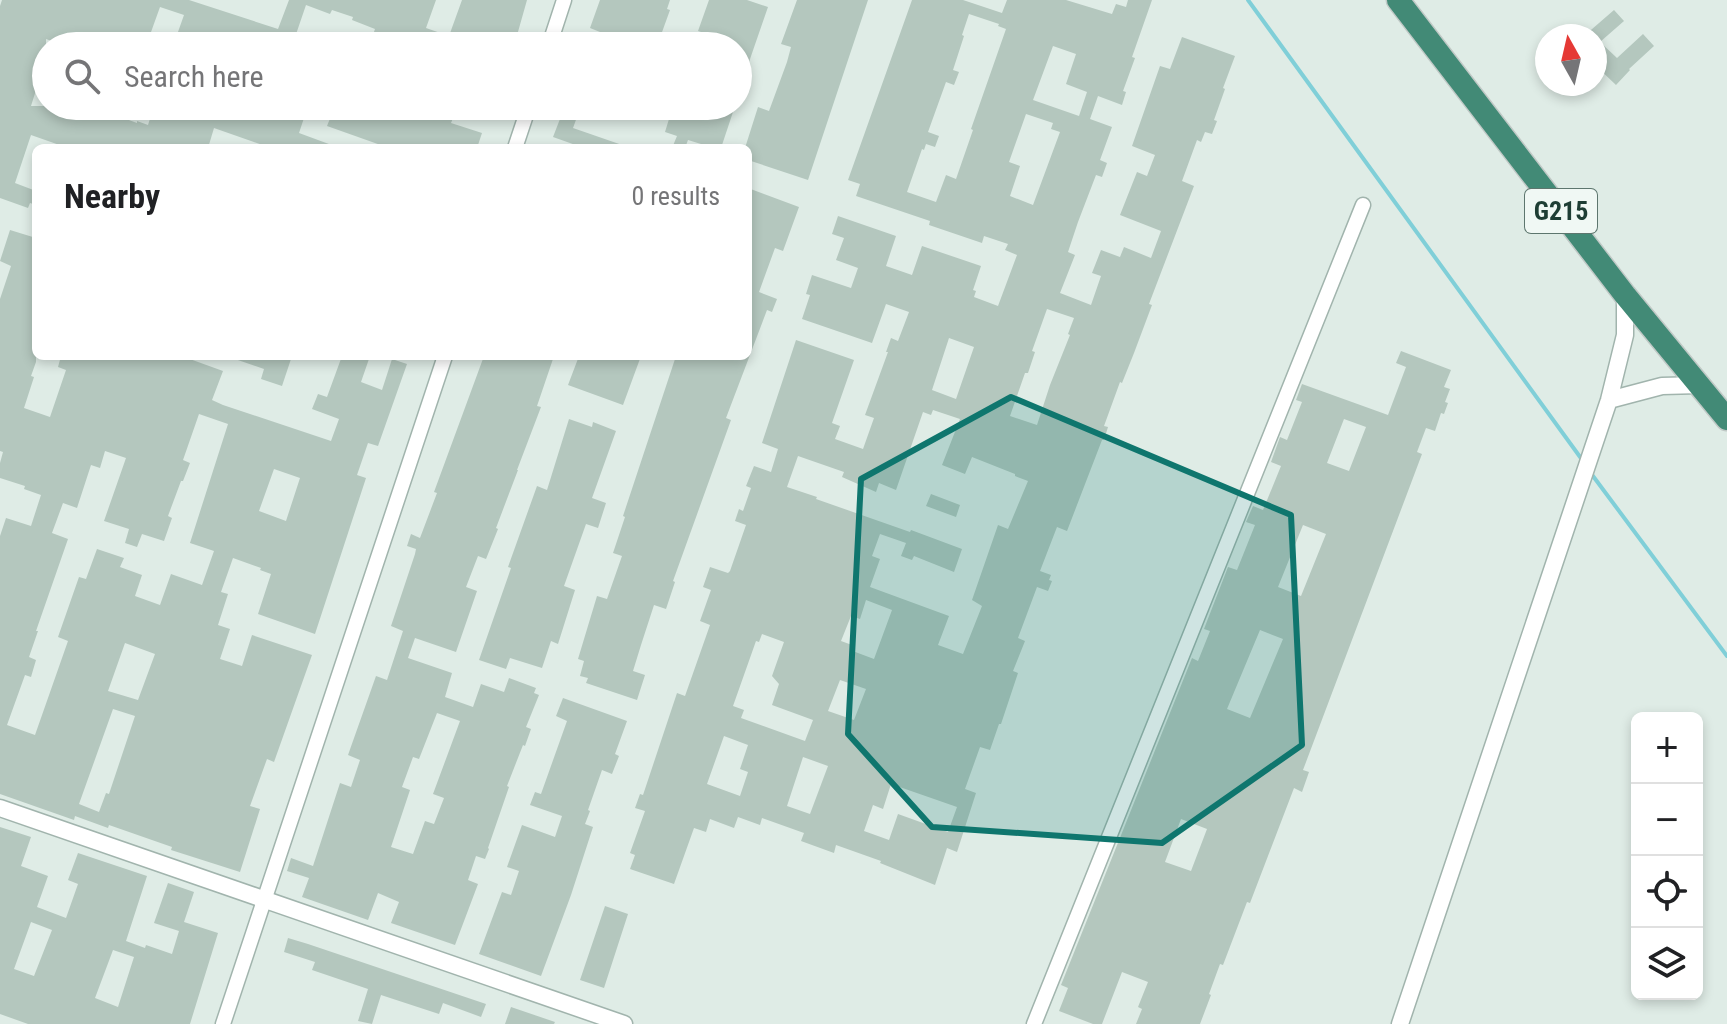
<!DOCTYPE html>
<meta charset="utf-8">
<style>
:root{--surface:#fff;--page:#f2f2f2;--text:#202124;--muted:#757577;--line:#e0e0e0}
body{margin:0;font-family:"Roboto Condensed",sans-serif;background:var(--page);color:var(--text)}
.controls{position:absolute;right:24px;bottom:24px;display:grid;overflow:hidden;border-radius:12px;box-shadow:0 4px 12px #0003}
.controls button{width:72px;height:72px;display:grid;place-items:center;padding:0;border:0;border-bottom:2px solid var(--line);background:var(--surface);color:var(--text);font:40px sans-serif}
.compass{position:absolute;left:1535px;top:24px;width:72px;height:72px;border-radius:50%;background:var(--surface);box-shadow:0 4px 12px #0003;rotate:352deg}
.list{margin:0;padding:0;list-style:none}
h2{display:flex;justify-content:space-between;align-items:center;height:104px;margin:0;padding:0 32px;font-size:34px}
h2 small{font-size:26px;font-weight:400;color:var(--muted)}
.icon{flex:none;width:44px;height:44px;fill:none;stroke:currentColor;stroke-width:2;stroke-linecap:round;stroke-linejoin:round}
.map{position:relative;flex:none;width:1727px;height:1024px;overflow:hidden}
.search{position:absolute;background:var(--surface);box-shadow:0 4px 12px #0003;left:32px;top:32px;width:720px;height:88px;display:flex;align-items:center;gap:20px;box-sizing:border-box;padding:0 28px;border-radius:44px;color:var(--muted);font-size:30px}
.panel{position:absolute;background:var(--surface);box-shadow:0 4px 12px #0003;left:32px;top:144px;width:720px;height:216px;border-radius:12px}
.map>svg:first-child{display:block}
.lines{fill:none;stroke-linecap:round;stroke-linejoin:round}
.stream{stroke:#80cfd8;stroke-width:4}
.building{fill:#b4c7be;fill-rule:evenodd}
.minor-casing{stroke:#a1b4ad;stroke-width:17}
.tertiary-casing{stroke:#a1b4ad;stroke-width:19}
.trunk-casing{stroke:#c0c9c6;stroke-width:25}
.minor{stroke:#fff;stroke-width:14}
.tertiary{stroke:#fff;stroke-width:16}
.trunk{stroke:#428a76;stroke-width:22}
.marked{fill:#0f766e;fill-opacity:0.2;stroke:#0f766e;stroke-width:6;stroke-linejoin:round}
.labels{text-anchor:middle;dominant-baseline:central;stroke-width:8;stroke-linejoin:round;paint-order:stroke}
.shield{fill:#f0f8f4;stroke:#5d766e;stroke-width:2}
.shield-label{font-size:26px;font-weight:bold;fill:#1e3e34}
</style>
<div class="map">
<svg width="1727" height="1024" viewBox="0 0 1727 1024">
<rect width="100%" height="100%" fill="#dfece6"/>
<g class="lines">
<path class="stream" d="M1248 0 1583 461
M1590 472 1727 656"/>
</g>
<path class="building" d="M2 0H189L278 29 289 0H436L426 28 449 36 462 0H527L514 46H425L394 35 391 46H369L375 29 352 20 353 17 332 10 330 14 306 5 292 46H279L267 42V46H173L184 15 160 7 146 46H66L46 39V72L42 71 31 106H100L99 109 137 123V121L148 125 154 106H308L299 133 337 147V148H271L214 128 208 148H68L31 135 15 183 36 191V205L30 203 28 208 0 198V6Z
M600 0H670L667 9 670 10 657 46H618L620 40 590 28Z
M709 0H747L768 7 740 88H738V44L698 31Z
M797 0H868L808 180 748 160V148H745L758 107 769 111 787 62 791 47 781 44Z
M912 0H963L1002 13 1007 0H1066L1112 14 1116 4 1126 7 1128 0H1152L1132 57 1135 58 1123 91 1126 92 1122 105 1098 96 1090 119 1112 127 1100 160 1107 163 1102 177 1096 175 1078 222 1068 252 1075 255 1060 293 1091 305 1101 276 1092 273 1101 250 1120 257 1124 247 1151 258 1161 231 1120 215 1137 172 1147 176 1155 155 1132 146 1160 66 1170 69 1182 37 1235 56 1223 88 1225 89 1214 120 1217 121 1212 134 1205 132 1201 142 1197 140 1182 181 1194 186 1149 304 1152 305 1134 353 1122 383 1120 382 1104 426 1108 427 1104 440H1102L1067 531 1057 527 1040 571 1051 575 1049 580 1052 581 1048 591 1037 587 1018 638 1025 641 1013 671 1018 673 1001 724H999L990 750 980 747 965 789 976 793 957 852 947 848 935 885 880 863 881 861 836 845 834 853 801 841 804 833 762 818 760 825 738 817 734 828 710 819 706 832 694 828 674 884 630 869 635 855 630 853 645 811 635 808 640 794 643 795 677 693 685 696 710 625 700 621 711 590 703 587 710 567 728 573 730 571 746 525 735 521 739 509 743 511 751 488 746 486 754 466 771 472 778 449 762 443 796 340 854 360 832 423 840 426 835 439 863 449 874 418 865 415 888 352H886L891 338 898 341 909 312 886 304 872 343 802 319 810 295 806 294 812 275 851 288 858 268 836 260 844 238 832 234 838 216 896 236 886 266 912 275 922 246 981 266 973 290 976 291 974 297 998 306 1017 255 1005 250 1008 244 984 236 982 243 929 225 930 221 856 196 860 184 848 180ZM969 14 999 24 998 26 1006 29 971 129 973 130 956 179 946 175 936 202 907 192 922 149 924 150 926 144 935 147 939 136 928 132 946 82 954 85 959 72 953 70 964 36 962 35ZM1053 46 1076 54 1066 84 1087 92 1079 116 1033 100ZM1026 114 1053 123 1051 129 1060 132 1033 205 1010 196 1020 166 1009 162ZM1047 309 1074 318 1068 334 1070 335 1050 385 1037 425 1010 416 1025 373H1028L1035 352 1032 351ZM949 338 974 347 956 399 932 390ZM933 410 960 419 942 465 965 474 972 457 1015 474V476L1028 481 1008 529 998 525 972 600 982 606 963 654 938 645 949 616 870 587 880 559 872 556 880 534 906 543 901 556 912 560 914 556 954 572 962 549 911 530 910 532 816 499 817 497 787 487 798 456 844 472 842 477 876 492 879 483 896 490 923 412 931 415ZM866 600 892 610 874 659 850 650 852 645 841 641 851 616 860 619ZM762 634 784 642 772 676 779 684 772 705 813 720 805 741 741 718 744 710 733 706 756 641 759 642ZM840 680 866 689 854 720 828 711ZM724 736 748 745 740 769 748 772 740 796 707 784ZM803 757 828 766 810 814 787 806ZM891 784 957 807 948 832 898 814 889 840 864 831 873 805 883 809Z
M1614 10 1624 21 1600 42 1617 58 1643 34 1654 46 1629 69 1630 70 1616 85 1595 65V36H1584Z
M335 106H398L431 116 435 106H458L451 123 482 133 477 148H389L327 126Z
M565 106H581L573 128 625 146 624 148H584L553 137Z
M673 106H735L721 148H714L688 140 685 148H672L677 136 665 132Z
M748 188 799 207 783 251 775 248 759 292 777 299 772 312 767 310 726 418 731 420 673 581 675 582 666 609 654 605 641 645 633 671 645 675 637 700 586 683 588 678 580 676 584 661 578 659 597 596 607 599 622 556 613 553 625 517 623 516 676 356H748Z
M10 230 36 238V362L31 376 34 377 24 408 50 417 66 370 58 367 61 356H188L187 358 223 371 212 400 223 405 331 441 339 419 312 409 318 394 327 397 342 356H370L361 382 382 390 392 359 407 364 378 446 368 443 357 475 366 478 315 634 258 614 271 574 260 570 261 568 233 558 221 592 228 594 218 625 230 629 220 659 242 666 252 635 312 655 274 762 267 759 250 806 260 809 240 872 171 850 172 847 109 825 108 828 75 816 74 820 0 794V536L6 518 31 526 41 495 24 489 25 486 0 478V463L3 452 0 451V299L11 266 0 261ZM199 414 228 424 190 543 214 551 202 585 171 574 160 605 135 596 142 575 120 567 124 558 97 549 86 579 79 577 58 637 68 641 35 735 7 725 25 675 31 677 36 660 29 657 38 631H36L68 539 52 533 63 503 77 508 91 465 100 468 105 451 126 458 104 521 129 529 125 543 137 547 142 534 164 541 172 518 168 516 181 481H183L190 463 183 460ZM274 469 300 478 286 521 259 511ZM125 643 155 654 138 700 108 691ZM113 709 135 716 109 794 106 793 99 812 79 804Z
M1401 351 1451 370 1444 387 1450 389 1445 402 1448 403 1444 414 1441 413 1435 431 1426 428 1417 452 1422 454 1303 770 1309 772 1302 792 1294 788 1250 903 1247 902 1223 965 1220 964 1209 994 1211 995 1200 1024H1136L1142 1009 1138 1007 1148 982 1122 972 1102 1024H1093L1059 1011 1068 988 1061 985 1192 658 1198 661 1210 631 1204 629 1228 567 1237 570 1255 525 1246 522 1253 506 1263 510 1281 466 1271 462 1280 437 1287 440 1302 402 1296 400 1302 384 1388 415 1406 367 1396 363ZM1344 419 1366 427 1349 471 1327 463ZM1303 525 1326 534 1301 596 1278 587ZM1260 630 1283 639 1250 718 1227 709ZM1181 819 1207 829 1191 871 1165 862Z
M232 356H292L282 386 261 379 264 369 232 358Z
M484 356H554L537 406 541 407 517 470H518L496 528 498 529 486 559 478 556 466 587 477 591 456 652 415 638 408 658 452 673 445 697 473 707 481 684 504 692 509 678 536 688 534 693 539 695 526 727 531 729 525 746 523 745 507 786 509 787 488 848 489 849 485 859 476 856 468 880 478 884 455 945 391 923 399 902 378 893 368 920 302 897 309 878 287 871 291 858 313 866 340 783 351 787 360 760 348 755 376 676 387 680 403 631 391 626 415 554 416 549 407 546 411 534 420 538 437 493 434 492ZM437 713 460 721 433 794 444 798 434 824 425 821 413 854 391 847 410 790 402 787 413 757 419 759Z
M579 356H641L623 405 568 385Z
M569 419 592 427 593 422 616 431 592 498 606 503 598 528 586 524 564 586 575 590 558 644 551 641 542 668 510 658 506 669 479 660 511 568 508 567 537 486 547 490Z
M931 494 960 505 956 517 926 506Z
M563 698 627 721 615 754 619 756 612 774 602 770 588 810 590 811 585 824 593 827 571 895 541 976 479 954 502 892 511 895 519 871 507 867 522 825 555 837 562 816 530 805 535 792 541 794 567 721 556 716Z
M0 827 31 837 21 866 48 876 37 907 66 918 78 884 68 880 78 853 147 876 126 941 145 948 146 945 172 954 179 931 154 923 168 883 194 892 184 922 218 933 190 1024H28L0 1014ZM31 922 52 930 34 976 14 969ZM113 950 134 957 118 1007 95 998Z
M605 906 628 914 604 988 580 980Z
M288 938 308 944 486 1004 481 1017 443 1003 439 1014 381 995 372 1024 358 1021 368 989 312 970 315 962 284 952Z
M511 1007 555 1022 554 1024H505Z"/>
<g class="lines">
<defs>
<path id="minor" d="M549 46 564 0
M515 148 529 106
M223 1024 445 356
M1034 1024 1363 205"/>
<path id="tertiary" d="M1609 400 1662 386 1700 385
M0 808 624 1024
M1400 1024 1609 400 1625 335V295"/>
<path id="trunk" d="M1398 0 1625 295 1727 419"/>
</defs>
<use href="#minor" class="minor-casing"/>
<use href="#tertiary" class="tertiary-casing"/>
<use href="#trunk" class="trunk-casing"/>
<use href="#minor" class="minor"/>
<use href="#tertiary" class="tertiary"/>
<use href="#trunk" class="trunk"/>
</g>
<path class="marked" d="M1011 397 1291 515 1302 745 1162 843 932 827 848 734 861 479Z"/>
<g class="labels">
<rect class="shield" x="1525" y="189" width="72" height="44" rx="6"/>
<g class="shield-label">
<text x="1561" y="211">G215</text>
</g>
</g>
</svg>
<div class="controls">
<button>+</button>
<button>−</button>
<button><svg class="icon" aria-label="locate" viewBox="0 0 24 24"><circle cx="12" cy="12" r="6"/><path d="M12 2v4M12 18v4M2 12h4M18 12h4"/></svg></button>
<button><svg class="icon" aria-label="layers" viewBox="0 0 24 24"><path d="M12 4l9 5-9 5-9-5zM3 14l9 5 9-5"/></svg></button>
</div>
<svg class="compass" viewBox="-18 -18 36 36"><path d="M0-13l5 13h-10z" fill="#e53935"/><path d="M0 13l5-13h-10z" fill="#757577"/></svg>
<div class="search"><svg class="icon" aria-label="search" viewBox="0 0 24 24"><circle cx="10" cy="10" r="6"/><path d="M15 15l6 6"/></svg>Search here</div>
<section class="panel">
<h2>Nearby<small>0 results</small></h2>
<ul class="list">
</ul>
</section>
</div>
